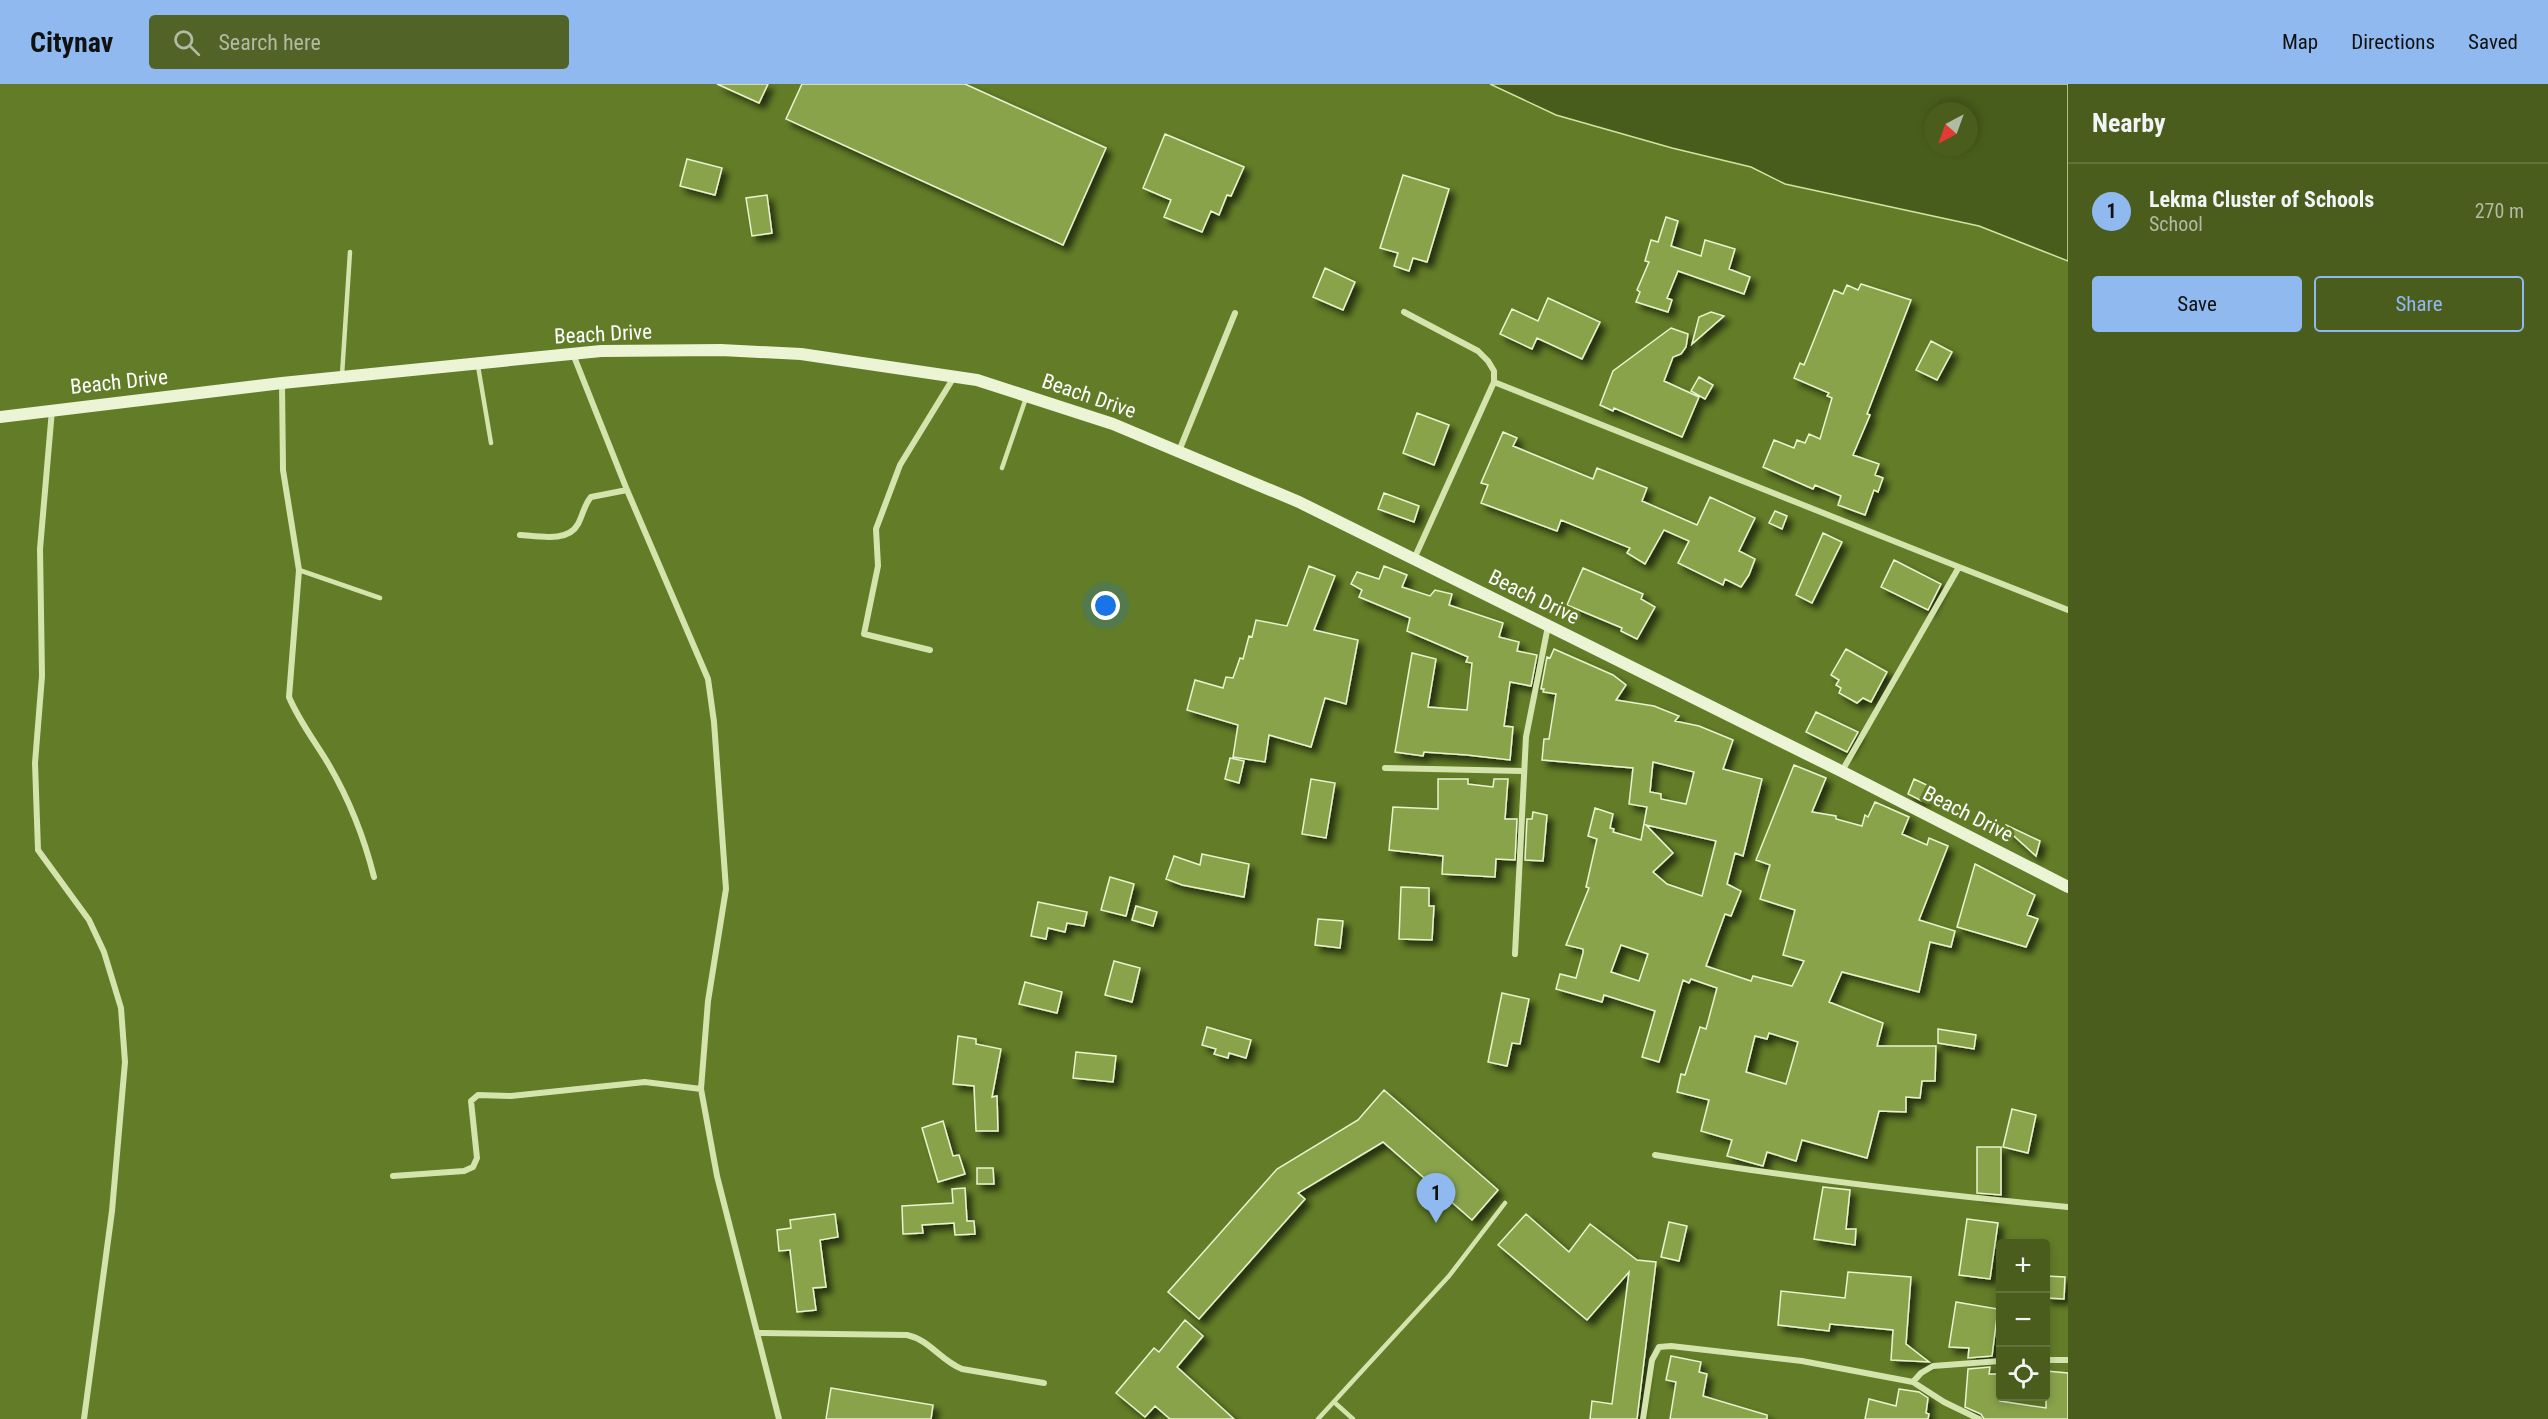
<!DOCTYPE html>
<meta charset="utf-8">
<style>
:root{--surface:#4a5d1d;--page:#516326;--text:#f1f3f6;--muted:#b2baa4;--line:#61723b;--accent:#90b9f0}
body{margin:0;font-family:"Roboto Condensed",sans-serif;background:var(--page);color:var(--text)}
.controls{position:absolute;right:18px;bottom:18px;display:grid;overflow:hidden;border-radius:6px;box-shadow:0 3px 9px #0003}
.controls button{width:54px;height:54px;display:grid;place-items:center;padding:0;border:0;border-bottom:2px solid var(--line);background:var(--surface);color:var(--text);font:30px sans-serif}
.compass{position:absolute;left:1924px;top:18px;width:54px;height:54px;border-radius:50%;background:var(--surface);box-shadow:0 3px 9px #0003;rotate:221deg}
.you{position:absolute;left:1106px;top:522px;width:21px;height:21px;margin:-15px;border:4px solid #fff;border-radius:50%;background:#1a73e8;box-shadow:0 0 0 9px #1a73e833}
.badge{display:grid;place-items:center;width:39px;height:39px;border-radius:50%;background:var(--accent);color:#111;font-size:20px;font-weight:700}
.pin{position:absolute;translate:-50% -50px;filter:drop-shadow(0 2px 3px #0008)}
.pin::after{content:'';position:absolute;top:32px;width:21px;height:18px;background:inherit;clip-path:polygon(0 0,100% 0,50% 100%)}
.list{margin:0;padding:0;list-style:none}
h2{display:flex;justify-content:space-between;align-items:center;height:78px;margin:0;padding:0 24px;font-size:26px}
h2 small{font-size:20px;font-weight:400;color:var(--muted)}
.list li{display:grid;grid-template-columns:39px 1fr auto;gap:18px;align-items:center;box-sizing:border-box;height:96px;padding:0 24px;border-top:2px solid var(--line)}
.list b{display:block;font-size:22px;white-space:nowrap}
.list p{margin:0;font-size:20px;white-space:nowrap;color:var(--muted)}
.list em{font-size:20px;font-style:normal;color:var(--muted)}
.actions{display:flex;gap:12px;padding:18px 24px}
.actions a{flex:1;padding:14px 0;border:2px solid var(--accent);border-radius:6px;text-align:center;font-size:21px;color:var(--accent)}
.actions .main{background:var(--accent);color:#111}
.icon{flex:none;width:33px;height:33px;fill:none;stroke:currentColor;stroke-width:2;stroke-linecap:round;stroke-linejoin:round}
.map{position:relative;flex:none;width:2068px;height:1335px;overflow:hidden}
header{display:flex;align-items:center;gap:36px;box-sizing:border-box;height:84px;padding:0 30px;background:var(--accent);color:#111}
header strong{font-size:28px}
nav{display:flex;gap:33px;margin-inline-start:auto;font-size:21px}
.search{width:420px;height:54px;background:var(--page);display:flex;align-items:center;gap:15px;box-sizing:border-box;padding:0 21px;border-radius:6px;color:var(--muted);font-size:22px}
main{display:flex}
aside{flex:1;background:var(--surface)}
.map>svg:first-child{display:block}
.water{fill:#485d1b;stroke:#d2e5a0;stroke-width:1.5;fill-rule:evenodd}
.building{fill:#89a34b;stroke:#e9f4ce;stroke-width:1.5;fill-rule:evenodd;filter:url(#shadow)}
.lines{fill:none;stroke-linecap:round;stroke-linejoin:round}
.lane{stroke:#d4e4ac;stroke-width:4.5}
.street{stroke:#d4e4ac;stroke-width:6}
.secondary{stroke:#ebf4d5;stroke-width:12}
.labels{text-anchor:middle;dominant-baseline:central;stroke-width:6;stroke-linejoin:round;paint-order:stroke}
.street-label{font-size:21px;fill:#fff;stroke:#627c27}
</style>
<header>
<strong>Citynav</strong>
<div class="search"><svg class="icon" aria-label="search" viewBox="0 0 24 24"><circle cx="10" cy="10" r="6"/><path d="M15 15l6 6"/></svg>Search here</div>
<nav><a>Map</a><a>Directions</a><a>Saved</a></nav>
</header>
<main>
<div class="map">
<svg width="2068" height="1335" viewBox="0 0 2068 1335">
<defs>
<filter id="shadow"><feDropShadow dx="5.5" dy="5.5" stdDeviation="3" flood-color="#0009"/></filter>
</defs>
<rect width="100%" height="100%" fill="#627c27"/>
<path class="water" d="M1490 0H2068V177L1979 142 1785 100 1751 83 1672 64 1556 31ZM1933 27H1969V63H1933Z"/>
<path class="building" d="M717 0H768L759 19Z
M802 0H965L1106 64 1063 161 786 35Z
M1165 50 1244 83 1231 112 1227 111 1219 131 1211 127 1202 148 1164 133 1171 116 1143 104Z
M687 75 722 84 715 111 680 102Z
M1403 91 1449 105 1427 178 1413 174 1409 187 1394 182 1398 169 1380 164Z
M767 111 772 149 752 152 746 114Z
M1666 133 1678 137 1671 162 1701 172 1705 156 1735 165 1729 185 1750 193 1744 210 1678 187 1667 214 1672 216 1668 228 1636 218 1640 208 1637 206 1649 178 1645 177 1651 156 1658 158Z
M1325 184 1355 198 1343 226 1313 213Z
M1861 200 1911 216 1867 330 1870 331 1853 371 1879 380 1875 391 1883 394 1878 408 1874 406 1865 431 1838 421 1841 412 1815 401 1813 405 1763 383 1774 356 1794 364 1797 356 1805 359 1809 350 1820 355 1832 314 1827 312 1829 309 1794 294 1800 279 1804 281 1834 206 1843 210 1847 201 1858 206Z
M1548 214 1600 238 1582 275 1537 254 1532 265 1500 250 1512 225 1538 237Z
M1711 228 1724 232 1692 260 1699 233Z
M1671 244 1688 250 1686 263 1681 270 1673 273 1664 297 1699 313 1682 353 1614 324 1613 327 1600 321 1613 287Z
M1931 257 1952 268 1937 296 1916 286Z
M1699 293 1713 301 1705 315 1691 307Z
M1417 329 1449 341 1434 381 1403 369Z
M1503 348 1517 354 1513 362 1593 395 1597 384 1647 404 1642 417 1697 441 1710 413 1755 434 1739 467 1755 475 1749 491 1741 503 1725 495 1723 501 1678 479 1689 457 1664 446 1645 480 1627 469 1630 464 1561 436 1557 447 1481 419 1488 401 1481 399Z
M1384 409 1419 422 1414 438 1378 425Z
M1775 427 1787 432 1782 445 1769 439Z
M1823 449 1842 458 1812 519 1796 511Z
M1894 476 1941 500 1928 526 1881 503Z
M1309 482 1335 492 1314 546 1358 556 1346 620 1325 614 1311 663 1269 651 1265 678 1233 673 1238 641 1187 626 1195 596 1223 604 1226 593 1233 594 1240 574 1243 575 1249 552 1252 553 1256 536 1287 542Z
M1384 482 1407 491 1402 503 1430 512 1435 506 1452 510 1449 521 1503 539 1499 553 1519 558 1517 567 1537 571 1531 602 1510 598 1504 642 1513 643 1510 676 1467 671 1424 668 1423 672 1395 668 1412 569 1436 575 1428 623 1467 626 1472 579 1466 578 1468 573 1407 547 1410 534 1359 513 1362 506 1351 500 1357 488 1379 495Z
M1583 484 1643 510 1641 515 1655 523 1637 555 1621 547 1622 544 1567 521Z
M1554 565 1613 591 1626 601 1616 616 1654 622 1679 632 1675 637 1699 642 1733 656 1723 685 1762 695 1743 772 1735 769 1727 800 1741 807 1731 832 1725 830 1706 882 1751 897 1753 892 1792 902 1804 877 1783 871 1795 826 1760 815 1770 781 1756 776 1794 681 1826 694 1812 728 1836 732V735L1862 742 1865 731 1868 733 1875 718 1909 733 1902 750 1927 761 1929 754 1948 762 1919 836 1955 847 1951 863 1930 858 1919 908 1842 888 1829 918 1883 939 1877 962H1936L1935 997H1922L1920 1014 1906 1013V1028L1879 1027 1867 1074 1802 1056 1796 1077 1767 1068 1763 1082 1727 1072 1732 1056 1701 1047 1709 1016 1677 1008 1681 990 1685 991 1700 943 1706 945 1717 904 1691 895 1689 899 1683 896 1659 978 1642 973 1655 927 1604 911 1602 918 1556 905 1560 890 1576 894 1583 869V865L1566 861 1589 804 1586 803 1597 755 1588 752 1595 724 1613 730 1610 744 1614 745 1613 748 1641 756 1647 723 1629 720 1633 684 1542 676 1544 655H1549L1556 610 1543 608 1544 605H1541L1547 573 1550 574ZM1653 678 1694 688 1686 720 1661 715V710L1650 708ZM1646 741 1716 757 1702 812 1667 800 1653 788 1673 769ZM1621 861 1648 870 1639 897 1611 888ZM1769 949 1798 958 1786 1000 1746 988 1755 952 1767 955Z
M1846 565 1887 588 1871 618 1863 614 1857 619 1839 609 1841 604 1836 601 1839 596 1831 591Z
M1816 628 1858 648 1847 668 1806 648Z
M1230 674 1244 677 1239 699 1225 695Z
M1311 695 1335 699 1326 754 1302 750Z
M1438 695H1468V700L1493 703 1494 695H1508L1505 735H1517L1515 776 1496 775 1495 793 1442 790 1443 772 1389 766 1393 723 1438 725Z
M1914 695 1929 702 1922 717 1908 710Z
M1533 728 1547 731 1543 777 1525 776 1527 735H1532Z
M2006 741 2040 757 2036 772 2004 743Z
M1202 770 1249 780 1244 813 1182 801 1166 795 1174 772 1200 781Z
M1975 780 2035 811 2027 831 2038 835 2026 863 1957 843Z
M1110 793 1134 800 1126 832 1101 826Z
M1401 803 1429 804V822H1434L1432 856 1399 855Z
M1038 818 1087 828 1084 842 1067 839 1065 848 1048 844 1046 855 1031 852Z
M1136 822 1157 828 1153 842 1132 836Z
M1318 835 1343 837 1340 864 1315 861Z
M1114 877 1140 884 1132 918 1105 911Z
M1025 898 1062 908 1057 929 1019 920Z
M1502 909 1529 915 1520 960 1512 959 1507 982 1488 978Z
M1207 943 1251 956 1246 974 1229 969 1228 974 1214 970 1216 965 1202 961Z
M1938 945 1976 951 1974 965 1938 959Z
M958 952 976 955V960L1001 965 992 1013 997 1012 998 1047H976L974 1002 953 1000Z
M1076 968 1116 972 1113 998 1073 994Z
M1384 1006 1498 1106 1472 1136 1383 1058 1298 1109 1305 1115 1199 1235 1168 1208 1277 1085 1358 1036Z
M2012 1025 2036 1031 2028 1069 2003 1063Z
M943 1037 953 1072 959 1071 965 1090 938 1098 922 1044Z
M1977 1063H2001V1111L1977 1109Z
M977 1084H993L994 1100H977Z
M1823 1103 1850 1106 1846 1145H1856L1855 1161 1814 1155Z
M965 1104 967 1137H974L975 1150 955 1151 954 1139 922 1141 923 1149 903 1150 902 1122 953 1119 952 1105Z
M835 1130 838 1153 820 1156 826 1203 813 1204 816 1226 797 1228 790 1166 779 1167 777 1146 791 1144 790 1136Z
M1526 1130 1569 1168 1590 1140 1637 1176 1656 1178 1637 1335H1590L1592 1317 1612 1320 1629 1188 1587 1236 1498 1161Z
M1967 1135 1998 1139 1990 1195 1959 1191Z
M1669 1138 1687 1142 1679 1177 1661 1173Z
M1848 1188 1911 1193 1906 1260 1929 1278 1891 1276 1893 1246 1830 1240 1829 1247 1778 1241 1781 1207 1845 1214Z
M2046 1192 2065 1193 2064 1215 2046 1214Z
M1956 1218 1998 1225 1992 1272 1968 1274 1969 1264 1949 1263Z
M1185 1236 1203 1252 1177 1283 1234 1335H1170L1155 1322 1145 1333 1116 1309 1154 1264 1159 1268Z
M1671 1272 1701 1278 1699 1288 1707 1290 1703 1312 1767 1331V1335H1670L1676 1298 1666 1296Z
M1990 1283 1989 1290H2001L2000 1317 2046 1324V1287L2068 1289V1335H1984L1981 1330 1965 1323 1968 1285Z
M831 1304 933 1321 931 1335H826Z
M1899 1305 1919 1308 1928 1314 1926 1329 1929 1330 1928 1335H1865L1869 1315 1896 1322Z"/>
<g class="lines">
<path class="lane" d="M478 282 491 359
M342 291 350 168
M1002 384 1026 314
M299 486 380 514
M1334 1318 1353 1335
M1318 1335 1449 1192 1505 1119"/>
<path class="street" d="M1404 228 1478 267 1488 277 1494 287V298L1414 475
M573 270 627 406 708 595 714 638 726 805 708 917 701 1005 717 1092 779 1335
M1494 298 1959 483 1842 687
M282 300 283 386 299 486 289 613C299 637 316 659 329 681 350 717 364 753 374 793
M52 326 40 465 42 592 35 679 38 766 89 836 104 868 121 924 125 978 112 1127 84 1335
M1179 367 1235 229
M520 451C538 452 568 459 578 440 583 431 584 421 591 413L627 406
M1959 483 2068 526
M930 566 864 550 878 482 876 445 900 381 954 293
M1385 684 1523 687
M1515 870 1526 653 1548 542
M1655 1071C1792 1094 1930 1110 2068 1123
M393 1092 464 1087 473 1083 477 1074 471 1017 478 1011 511 1012 645 998 701 1005
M757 1249 907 1251C930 1256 941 1277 962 1285L1044 1299
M2046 1276H2068
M1913 1298 1921 1289 1933 1282 2000 1277
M1643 1335 1652 1276 1659 1263 1671 1262 1802 1277 1913 1298 1944 1318 1979 1335"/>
<path class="secondary" d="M0 333 282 299 601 267 721 266 801 270 977 296 1113 340 1299 418 1841 687 2068 803"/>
</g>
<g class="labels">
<g class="street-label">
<text transform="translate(603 250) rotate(-3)">Beach Drive</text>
<text transform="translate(119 298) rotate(-6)">Beach Drive</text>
<text transform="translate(1089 312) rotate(19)">Beach Drive</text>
<text transform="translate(1534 513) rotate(26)">Beach Drive</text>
<text transform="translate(1968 730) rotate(27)">Beach Drive</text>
</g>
</g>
</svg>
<div class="controls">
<button>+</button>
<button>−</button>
<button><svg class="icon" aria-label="locate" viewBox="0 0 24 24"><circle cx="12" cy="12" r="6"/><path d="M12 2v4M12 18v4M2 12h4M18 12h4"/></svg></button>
</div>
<svg class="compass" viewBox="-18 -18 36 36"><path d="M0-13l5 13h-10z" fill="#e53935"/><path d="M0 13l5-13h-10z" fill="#b2baa4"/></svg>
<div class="you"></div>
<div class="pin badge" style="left:1436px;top:1139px">1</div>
</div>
<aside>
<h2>Nearby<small></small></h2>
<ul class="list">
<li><span class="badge">1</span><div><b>Lekma Cluster of Schools</b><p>School</p></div><em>270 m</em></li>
</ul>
<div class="actions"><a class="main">Save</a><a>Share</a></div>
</aside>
</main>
